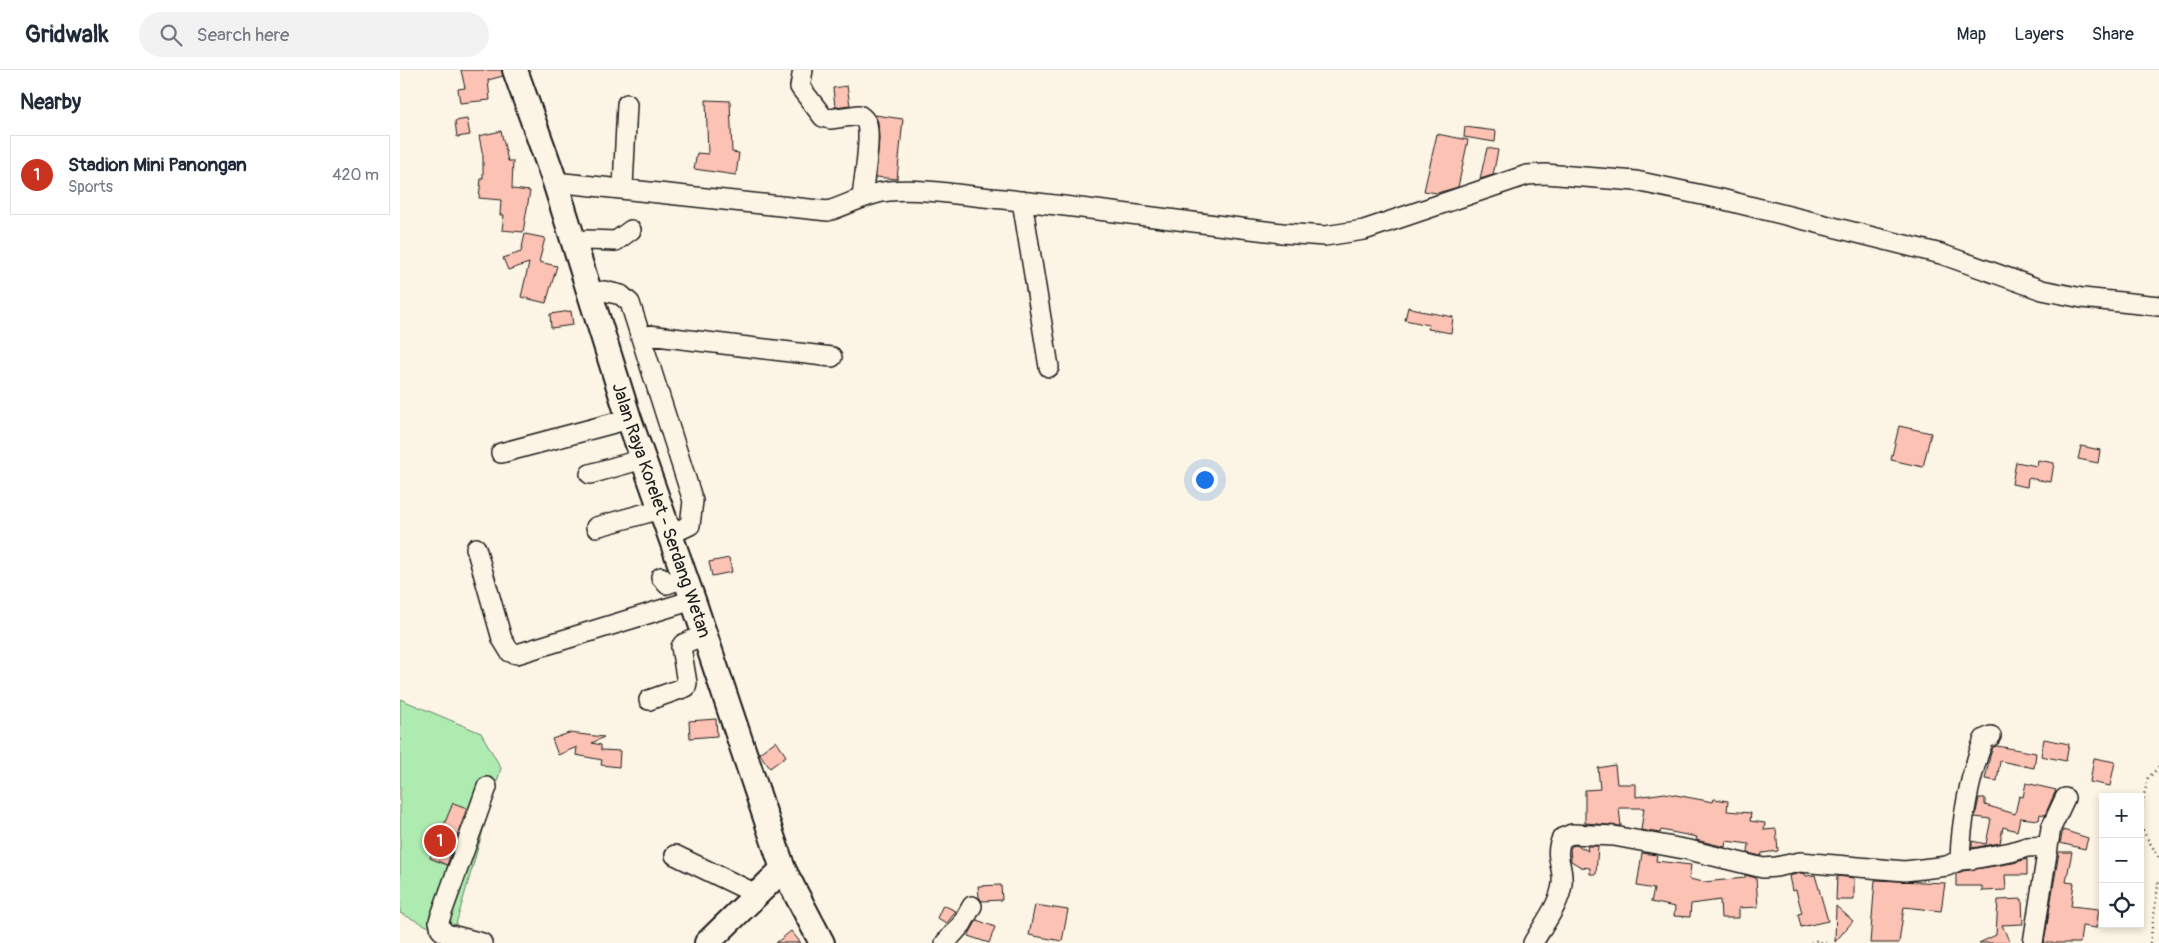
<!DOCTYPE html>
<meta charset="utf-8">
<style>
:root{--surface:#fff;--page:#f2f2f3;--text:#1f2937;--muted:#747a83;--line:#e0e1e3;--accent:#c8321e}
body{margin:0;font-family:Pangolin,sans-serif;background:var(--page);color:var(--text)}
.controls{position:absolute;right:15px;bottom:15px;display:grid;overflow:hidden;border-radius:0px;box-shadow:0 2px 8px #0003}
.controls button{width:45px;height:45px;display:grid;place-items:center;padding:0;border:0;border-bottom:1px solid var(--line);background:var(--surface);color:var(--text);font:25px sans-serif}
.you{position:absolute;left:804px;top:409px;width:18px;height:18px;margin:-12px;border:4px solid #fff;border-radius:50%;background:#1a73e8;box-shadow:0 0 0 8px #1a73e833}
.badge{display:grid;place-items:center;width:32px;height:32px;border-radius:50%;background:var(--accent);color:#fff;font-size:16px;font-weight:700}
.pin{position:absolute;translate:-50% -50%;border:2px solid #fff;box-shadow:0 1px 5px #0006}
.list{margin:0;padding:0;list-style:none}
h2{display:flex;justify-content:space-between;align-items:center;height:65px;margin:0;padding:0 20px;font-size:21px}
h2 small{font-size:16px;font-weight:400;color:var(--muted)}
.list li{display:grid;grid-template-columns:32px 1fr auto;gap:15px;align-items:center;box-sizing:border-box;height:80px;margin:0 10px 10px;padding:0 10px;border:1px solid var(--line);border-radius:0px}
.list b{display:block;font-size:19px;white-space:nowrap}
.list p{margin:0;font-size:16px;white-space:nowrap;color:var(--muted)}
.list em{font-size:16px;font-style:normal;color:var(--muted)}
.icon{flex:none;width:28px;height:28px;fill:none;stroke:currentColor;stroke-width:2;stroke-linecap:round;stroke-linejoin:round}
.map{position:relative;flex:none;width:1759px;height:873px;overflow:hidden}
header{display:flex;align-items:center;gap:30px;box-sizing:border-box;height:70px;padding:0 25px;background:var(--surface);border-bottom:1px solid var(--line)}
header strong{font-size:24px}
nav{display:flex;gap:28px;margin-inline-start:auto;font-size:18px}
.search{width:350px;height:45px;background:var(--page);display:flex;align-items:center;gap:12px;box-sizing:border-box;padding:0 18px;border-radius:28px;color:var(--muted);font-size:19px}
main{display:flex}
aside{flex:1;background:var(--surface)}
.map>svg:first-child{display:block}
.green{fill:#aeebb1;stroke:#658466}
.building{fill:#fcc2b4;stroke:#1c1c1c}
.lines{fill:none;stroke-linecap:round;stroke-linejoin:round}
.minor-casing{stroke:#1c1c1c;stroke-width:22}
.major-casing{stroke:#1c1c1c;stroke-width:28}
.path{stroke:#1c1c1c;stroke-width:2.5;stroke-dasharray:1 4;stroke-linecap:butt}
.minor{stroke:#fcf5e5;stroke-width:19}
.major{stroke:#fcf5e5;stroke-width:24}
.labels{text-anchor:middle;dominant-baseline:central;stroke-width:4;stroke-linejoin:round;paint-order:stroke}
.street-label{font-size:18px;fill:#1c1c1c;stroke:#fcf5e5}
</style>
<header>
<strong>Gridwalk</strong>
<div class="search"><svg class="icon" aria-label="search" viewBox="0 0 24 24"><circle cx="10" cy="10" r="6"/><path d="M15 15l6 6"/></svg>Search here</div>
<nav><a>Map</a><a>Layers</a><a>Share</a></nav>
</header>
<main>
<aside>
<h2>Nearby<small></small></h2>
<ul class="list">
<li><span class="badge">1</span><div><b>Stadion Mini Panongan</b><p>Sports</p></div><em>420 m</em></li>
</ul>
</aside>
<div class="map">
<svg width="1759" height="873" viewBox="0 0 1759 873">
<rect width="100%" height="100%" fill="#fcf5e5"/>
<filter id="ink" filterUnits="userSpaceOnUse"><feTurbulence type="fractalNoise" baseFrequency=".02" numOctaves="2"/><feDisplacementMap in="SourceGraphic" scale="10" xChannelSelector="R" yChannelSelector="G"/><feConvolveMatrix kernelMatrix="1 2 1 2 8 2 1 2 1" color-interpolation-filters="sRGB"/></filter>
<g filter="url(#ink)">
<path class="green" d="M0 629 81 663 101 698 52 868 0 843Z"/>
<path class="building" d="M61 0H102L103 6 88 10 90 30 60 33 58 19 65 18Z
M447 16 450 35 435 37 433 18Z
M306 30 330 31 332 82 339 83 336 105 294 99 297 83 308 84Z
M475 45 503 49 497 109 476 107 479 69 478 52Z
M67 49 70 65 57 67 55 51Z
M1065 57 1096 61 1095 72 1064 67Z
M101 61 108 91H113L112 119 130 121 123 162 102 160 104 145H100L101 130 79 128 81 108H83V86L79 66Z
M1037 64 1068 70 1058 117 1037 123 1024 121Z
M1087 78 1098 80 1093 105 1080 109Z
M125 164 145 168 139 192 157 196 146 233 121 227 129 193 108 200 103 188 121 182Z
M1008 237 1020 240V241L1053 247 1051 263 1028 259 1029 255 1005 250Z
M171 241 173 255 151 258 150 244Z
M1499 356 1531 363 1523 397 1491 390Z
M1681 376 1700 380 1698 393 1678 389Z
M1638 390 1654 393 1651 412 1628 408 1627 417 1612 414 1616 392 1637 396Z
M329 488 332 502 312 506 309 492Z
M316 649 317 666 290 668 289 651Z
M169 663 204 667 192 673 201 675V680L220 681 219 697 201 695 202 690 176 685 177 677 158 685 152 669Z
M1644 669 1669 674 1666 691 1641 686Z
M376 671 386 686 370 698 359 683Z
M1597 676 1636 683 1634 698 1600 691 1597 711 1585 709 1590 686 1593 677Z
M1694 688 1715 692 1710 716 1690 712Z
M1215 695 1217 714H1236V727L1265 723 1313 732 1314 729 1328 731 1327 741 1351 743 1350 751 1365 753 1364 760 1376 759 1378 781 1362 783 1361 786 1348 783 1349 774 1326 771 1325 777 1296 770 1297 767 1261 760 1260 763 1241 760 1244 738H1219L1221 756 1185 753V720L1200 719 1198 698Z
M1626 713 1656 720 1645 745 1640 744 1639 750 1620 748 1617 761 1603 757 1600 773 1572 778V771L1586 774 1591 749 1575 747 1579 728H1585V735L1615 744 1619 726 1623 727Z
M53 733 67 738 47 795 30 788Z
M1663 760 1688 768 1685 779 1660 773Z
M1174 775 1179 776 1188 781 1187 776H1198L1196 804H1190V798L1181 797 1171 791 1170 778Z
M1659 782H1672L1666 812 1674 813 1671 836 1699 839 1696 858 1682 856 1680 873H1644Z
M1242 783 1257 785 1256 791 1291 795 1289 809 1304 812 1345 808V805L1356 808 1358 837 1339 838V848H1321L1320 830 1291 834 1290 847 1274 846 1275 837 1251 832 1254 819 1237 816Z
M1627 789V805H1605L1606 820 1582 821V816H1556V804L1563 801 1613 793Z
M1401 803 1405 804 1406 806 1415 805 1428 851 1401 857 1398 844 1402 843 1396 820 1392 821 1389 806Z
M1437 806 1454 808V830H1436Z
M1475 810 1545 813 1541 841 1504 837 1499 873H1470Z
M601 815 602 830 582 831 579 827 578 816Z
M1622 829 1623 854 1602 855 1610 873H1579L1596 865 1598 830Z
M543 835 556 841 547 853 537 848Z
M635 835 668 840 662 871 629 865Z
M1436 836 1453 851 1435 872Z
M577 850 595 857 589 873 568 866Z
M391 861 401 873H376Z"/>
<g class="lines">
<defs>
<path id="minor" d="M403 0 400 17 423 47 430 49 459 45C462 47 465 49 467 54 471 70 464 108 462 127
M155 112 428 141C449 135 467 123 489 121 526 118 566 126 603 129 696 139 789 152 882 163L925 166 964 160 1127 105 1145 104 1236 111 1321 129 1541 184 1642 220 1682 228 1759 236
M223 117 227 34
M622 131 649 297
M176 173 187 170 216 171 231 160
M191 223 204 221 221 225 230 233 293 431 290 455 269 465
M240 264 432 287
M101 383 229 349
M190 404 243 389
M196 457 250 442 259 436
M76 478 102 569 110 582 117 584 293 530
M261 507 267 514 284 508
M249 630 286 617 287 613 281 577 283 574 304 565
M275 785 356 824
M1560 790C1561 752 1570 704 1584 669L1591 666
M82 873 47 864 41 860 39 851 87 717
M545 873 562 854 572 836
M1133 873C1143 855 1160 834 1162 814 1164 795 1153 787 1162 768L1172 764 1214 766 1289 780 1363 798 1376 797 1400 792 1505 801 1547 796 1560 790 1573 789 1611 782 1627 777 1647 776
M1633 873 1651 758 1665 728"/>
<g id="major">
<path id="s1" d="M115 0 155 112 229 349 293 530 383 799 422 873"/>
<path d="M307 873 383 799"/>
</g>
</defs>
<use href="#minor" class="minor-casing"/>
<use href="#major" class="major-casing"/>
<path class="path" d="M1740 743 1748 708 1759 697
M1740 756 1759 788
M1411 873 1416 871 1426 873
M1750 873 1759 809"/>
<use href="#minor" class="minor"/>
<use href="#major" class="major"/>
</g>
</g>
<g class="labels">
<g class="street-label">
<text stroke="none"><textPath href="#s1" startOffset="464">Jalan Raya Korelet - Serdang Wetan</textPath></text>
</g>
</g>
</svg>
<div class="controls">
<button>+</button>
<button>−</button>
<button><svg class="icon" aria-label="locate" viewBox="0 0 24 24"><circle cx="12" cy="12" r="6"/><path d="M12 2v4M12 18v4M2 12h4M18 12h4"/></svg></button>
</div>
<div class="you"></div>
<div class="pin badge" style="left:40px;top:771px">1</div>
</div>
</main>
